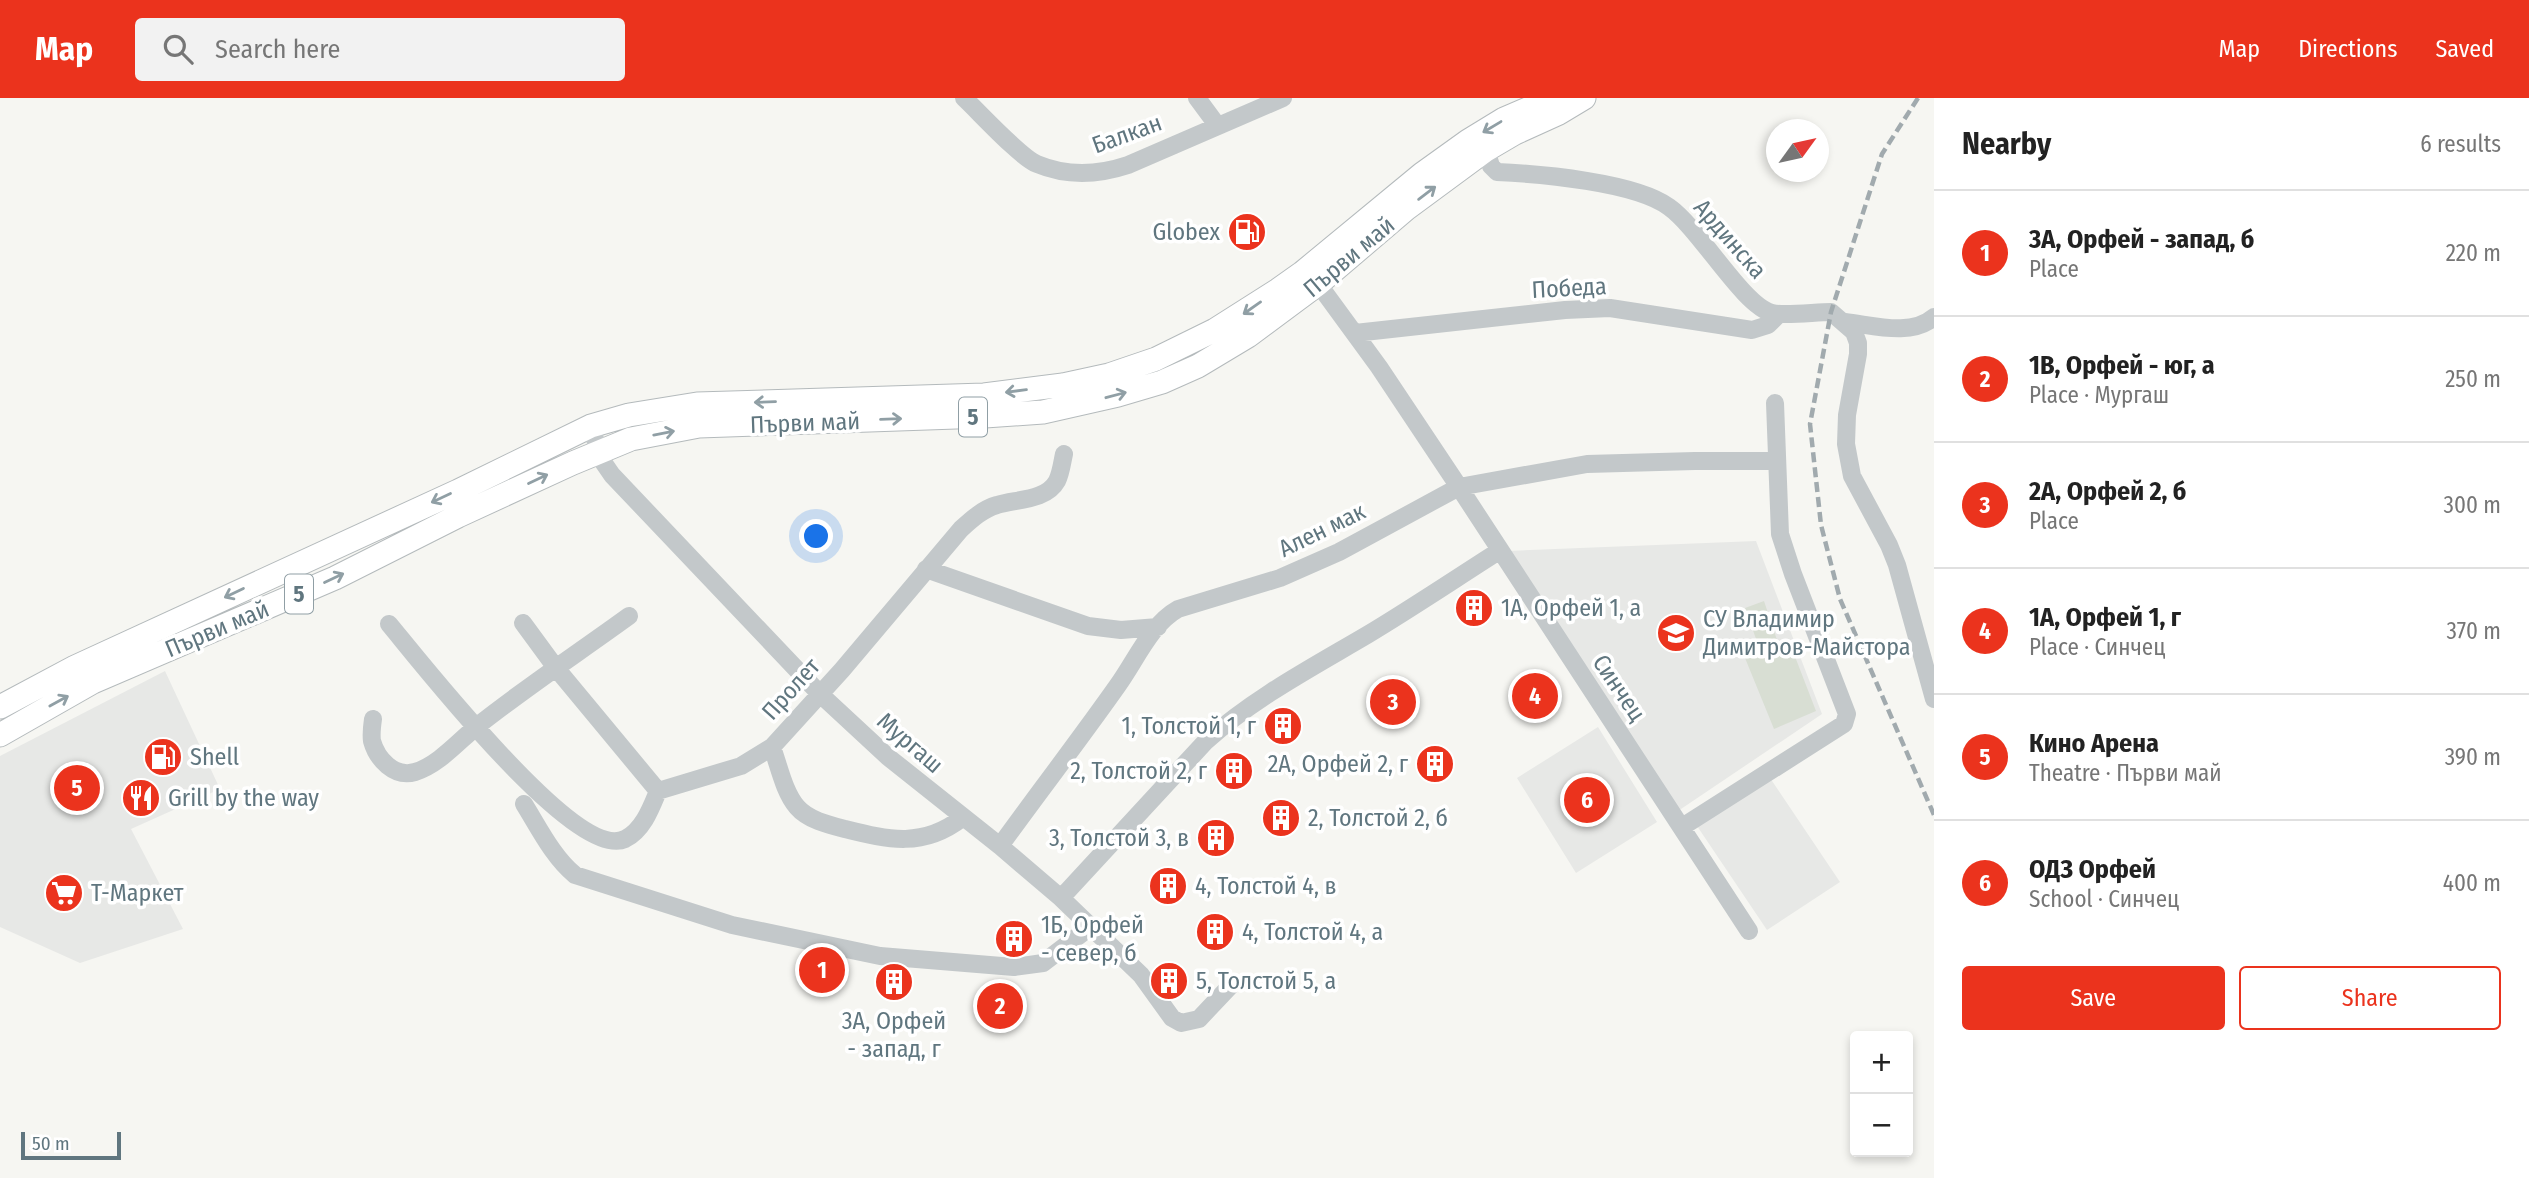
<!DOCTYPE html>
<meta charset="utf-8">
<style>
:root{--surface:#fff;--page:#f2f2f2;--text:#222;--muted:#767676;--line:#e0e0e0;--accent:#eb331d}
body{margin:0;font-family:"Fira Sans Condensed",sans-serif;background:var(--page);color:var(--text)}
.controls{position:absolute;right:21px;bottom:21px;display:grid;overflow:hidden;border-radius:7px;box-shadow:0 4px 10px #0003}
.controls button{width:63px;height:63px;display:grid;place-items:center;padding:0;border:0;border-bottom:2px solid var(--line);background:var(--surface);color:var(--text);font:35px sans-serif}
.compass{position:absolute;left:1766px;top:21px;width:63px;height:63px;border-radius:50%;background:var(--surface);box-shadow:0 4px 10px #0003;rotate:57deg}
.scale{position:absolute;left:21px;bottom:18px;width:100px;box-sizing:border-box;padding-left:7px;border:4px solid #60767f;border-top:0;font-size:19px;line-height:24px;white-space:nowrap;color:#60767f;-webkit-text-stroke:5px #fff;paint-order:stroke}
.you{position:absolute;left:817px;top:439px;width:24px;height:24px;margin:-18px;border:5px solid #fff;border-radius:50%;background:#1a73e8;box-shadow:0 0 0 10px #1a73e833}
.badge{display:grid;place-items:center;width:46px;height:46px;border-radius:50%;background:var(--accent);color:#fff;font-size:23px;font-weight:700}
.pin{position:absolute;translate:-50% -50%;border:4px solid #fff;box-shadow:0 2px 7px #0006}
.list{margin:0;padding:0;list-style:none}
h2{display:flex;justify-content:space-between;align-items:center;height:91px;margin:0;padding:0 28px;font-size:30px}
h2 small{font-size:23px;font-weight:400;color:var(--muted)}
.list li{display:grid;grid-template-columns:46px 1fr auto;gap:21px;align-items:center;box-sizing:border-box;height:126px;padding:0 28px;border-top:2px solid var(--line)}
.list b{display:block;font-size:26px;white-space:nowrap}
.list p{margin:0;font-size:23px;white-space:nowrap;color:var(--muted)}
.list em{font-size:23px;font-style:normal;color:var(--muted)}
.actions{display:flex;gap:14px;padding:21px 28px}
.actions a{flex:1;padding:16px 0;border:2px solid var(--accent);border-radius:7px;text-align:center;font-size:24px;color:var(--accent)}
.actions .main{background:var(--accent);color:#fff}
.icon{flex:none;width:38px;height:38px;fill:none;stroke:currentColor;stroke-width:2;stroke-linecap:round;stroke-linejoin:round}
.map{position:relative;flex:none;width:1934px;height:1080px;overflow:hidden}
header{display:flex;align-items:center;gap:42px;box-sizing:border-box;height:98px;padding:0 35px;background:var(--accent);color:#fff}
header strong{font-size:33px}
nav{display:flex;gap:38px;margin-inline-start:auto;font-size:24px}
.search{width:490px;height:63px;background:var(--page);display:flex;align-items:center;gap:18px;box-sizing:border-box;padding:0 24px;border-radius:7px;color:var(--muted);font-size:26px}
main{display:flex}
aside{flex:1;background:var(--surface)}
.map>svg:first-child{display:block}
.built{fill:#e7e8e6}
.green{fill:#d8ded3}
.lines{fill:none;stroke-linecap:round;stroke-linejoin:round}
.major-casing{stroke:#b4babc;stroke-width:25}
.minor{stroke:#c3c8ca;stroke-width:18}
.major{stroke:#fff;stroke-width:23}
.rail{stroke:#a1aaae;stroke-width:4.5;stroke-dasharray:10 5;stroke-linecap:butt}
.oneway{stroke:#909fa5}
.labels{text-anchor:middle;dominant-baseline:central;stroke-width:7;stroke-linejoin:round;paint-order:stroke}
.shield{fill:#fff;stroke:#909fa5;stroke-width:2}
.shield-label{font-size:23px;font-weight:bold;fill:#60767f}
.street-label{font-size:24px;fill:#60767f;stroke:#fff}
.poi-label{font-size:24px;fill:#60767f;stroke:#fff;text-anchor:start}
</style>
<header>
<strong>Map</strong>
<div class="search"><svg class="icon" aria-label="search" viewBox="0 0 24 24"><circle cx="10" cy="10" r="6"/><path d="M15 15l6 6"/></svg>Search here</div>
<nav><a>Map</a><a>Directions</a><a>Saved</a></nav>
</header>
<main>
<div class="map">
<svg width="1934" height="1080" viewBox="0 0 1934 1080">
<rect width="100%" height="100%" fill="#f6f6f2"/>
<path class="built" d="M1756 443 1822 616 1678 713 1508 453Z
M165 573 220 691 131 731 183 831 80 865 0 829V658Z
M1598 629 1657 724 1576 775 1517 680Z
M1768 677 1840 784 1767 832 1695 725Z"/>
<path class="green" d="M1764 503 1778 545 1760 552 1745 510Z
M1789 543 1816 613 1774 631 1745 560Z"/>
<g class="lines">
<defs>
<path id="major" d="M0 609 75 569 458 393 591 328 629 317 697 306 984 297 1063 287 1109 277 1156 261 1215 232 1278 192 1302 175 1422 76 1468 43 1504 21 1553 0
M0 637 93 584 335 480 458 418 573 365 631 341 699 328 985 318 1043 314 1118 297 1162 284 1198 268 1248 238 1318 186 1406 111 1486 52 1515 35 1559 15 1584 0"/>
</defs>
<use href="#major" class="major-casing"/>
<path class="minor" d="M964 0C980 15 1020 59 1037 66 1068 79 1098 77 1128 67L1283 0
M1197 0 1217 27
M1486 52 1491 68 1497 74C1540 76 1635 84 1669 109 1700 131 1743 208 1772 215 1784 218 1816 214 1831 214L1854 234 1858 245V256L1847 317 1846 346 1852 378 1889 447 1897 467 1934 601
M1311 176 1379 269 1459 389 1749 833
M1845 224C1873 227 1911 239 1934 219
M1355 235 1565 212 1610 210 1752 232 1768 227 1779 216
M591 328 601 361 612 377 820 596 888 659 1000 748 1061 800 1141 877 1172 920 1181 925 1199 921 1232 886
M926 471 1088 528 1121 532 1158 529
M523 525 556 570 658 693
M389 526C420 563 576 764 625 741 643 732 651 710 658 693
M373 621C372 628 371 636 372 643 377 661 394 680 415 674 438 667 458 644 476 629 525 590 578 555 629 518
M772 649C779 668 784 694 797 709 808 722 829 727 845 731 889 742 923 750 962 720
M658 693 741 668 772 649 842 572 961 431C972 421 983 411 997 407 1016 401 1046 403 1057 383 1061 375 1062 365 1064 356
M524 706C539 730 553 759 575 777L732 827 880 858 1014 869 1043 865 1090 829
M1682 729 1844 626 1847 616 1793 476 1780 436 1775 305
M1000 748C1039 694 1080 641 1118 587 1136 562 1151 526 1178 511L1280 480 1339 454 1459 389 1587 366 1695 363H1777
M1061 800 1206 643C1254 600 1311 570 1367 537 1412 510 1455 481 1499 453"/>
<use href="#major" class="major"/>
<path class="rail" d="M1918 0 1882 56 1831 214 1810 326 1821 427 1840 501 1934 717"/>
</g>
<defs><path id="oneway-shaft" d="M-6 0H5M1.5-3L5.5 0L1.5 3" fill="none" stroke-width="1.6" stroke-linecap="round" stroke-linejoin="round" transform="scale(1.75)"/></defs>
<g class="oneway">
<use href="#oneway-shaft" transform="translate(1492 29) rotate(149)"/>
<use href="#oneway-shaft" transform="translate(1427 95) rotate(-37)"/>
<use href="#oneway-shaft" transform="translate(1252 210) rotate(145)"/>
<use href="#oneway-shaft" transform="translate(1016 293) rotate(173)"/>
<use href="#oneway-shaft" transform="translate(1116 297) rotate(-15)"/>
<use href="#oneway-shaft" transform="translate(765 304) rotate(178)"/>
<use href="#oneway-shaft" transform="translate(891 321) rotate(-2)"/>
<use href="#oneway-shaft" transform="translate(664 335) rotate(-11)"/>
<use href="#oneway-shaft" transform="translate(538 381) rotate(-25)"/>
<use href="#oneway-shaft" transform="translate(441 400) rotate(155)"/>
<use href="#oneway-shaft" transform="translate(334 480) rotate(-25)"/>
<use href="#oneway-shaft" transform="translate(234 495) rotate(154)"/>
<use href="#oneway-shaft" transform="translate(59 603) rotate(-29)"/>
</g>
<defs>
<symbol id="fuel-disc" viewBox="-11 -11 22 22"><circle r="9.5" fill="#eb331d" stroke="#fff"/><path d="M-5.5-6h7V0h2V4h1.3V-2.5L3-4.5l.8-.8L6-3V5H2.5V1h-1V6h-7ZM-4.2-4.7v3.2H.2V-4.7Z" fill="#fff"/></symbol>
<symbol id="building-disc" viewBox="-11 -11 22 22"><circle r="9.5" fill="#eb331d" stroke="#fff"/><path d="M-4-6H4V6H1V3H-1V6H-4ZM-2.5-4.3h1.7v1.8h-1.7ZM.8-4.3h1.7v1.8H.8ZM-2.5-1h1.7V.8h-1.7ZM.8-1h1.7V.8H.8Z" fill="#fff"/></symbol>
<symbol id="school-disc" viewBox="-11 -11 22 22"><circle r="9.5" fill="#eb331d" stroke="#fff"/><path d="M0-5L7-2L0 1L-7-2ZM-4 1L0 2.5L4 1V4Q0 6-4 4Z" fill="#fff"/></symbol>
<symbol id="restaurant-disc" viewBox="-11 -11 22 22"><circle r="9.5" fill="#eb331d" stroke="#fff"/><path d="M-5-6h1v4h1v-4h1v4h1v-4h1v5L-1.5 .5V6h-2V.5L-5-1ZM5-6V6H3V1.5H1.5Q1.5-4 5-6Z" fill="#fff"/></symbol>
<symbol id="supermarket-disc" viewBox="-11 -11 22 22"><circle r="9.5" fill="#eb331d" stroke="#fff"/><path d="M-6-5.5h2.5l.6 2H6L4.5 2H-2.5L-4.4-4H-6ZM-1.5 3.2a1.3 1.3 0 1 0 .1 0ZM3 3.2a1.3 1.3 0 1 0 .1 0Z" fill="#fff"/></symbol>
</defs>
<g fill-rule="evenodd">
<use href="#fuel-disc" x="1225" y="112" width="44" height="44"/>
<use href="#building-disc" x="1452" y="488" width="44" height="44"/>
<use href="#school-disc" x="1654" y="513" width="44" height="44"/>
<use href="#building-disc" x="1261" y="606" width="44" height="44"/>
<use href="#fuel-disc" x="141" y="637" width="44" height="44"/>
<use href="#building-disc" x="1413" y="644" width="44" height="44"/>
<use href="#building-disc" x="1212" y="651" width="44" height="44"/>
<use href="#restaurant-disc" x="119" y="678" width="44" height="44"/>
<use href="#building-disc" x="1259" y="698" width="44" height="44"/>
<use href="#building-disc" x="1194" y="718" width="44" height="44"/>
<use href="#building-disc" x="1146" y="766" width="44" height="44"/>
<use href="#supermarket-disc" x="42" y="773" width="44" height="44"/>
<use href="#building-disc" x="1193" y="812" width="44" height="44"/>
<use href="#building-disc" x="992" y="819" width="44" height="44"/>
<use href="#building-disc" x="1147" y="861" width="44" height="44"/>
<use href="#building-disc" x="872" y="862" width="44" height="44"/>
</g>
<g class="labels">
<g class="shield">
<rect x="959" y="299.5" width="28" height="39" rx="5"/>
<rect x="285" y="476.5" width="28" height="39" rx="5"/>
</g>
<g class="shield-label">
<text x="973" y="319">5</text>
<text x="299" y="496">5</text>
</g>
<g class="street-label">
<text transform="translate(1127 36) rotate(-20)">Балкан</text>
<text transform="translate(1730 141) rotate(49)">Ардинска</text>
<text transform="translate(1349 159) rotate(-40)">Първи май</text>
<text transform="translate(1569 190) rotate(-3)">Победа</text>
<text transform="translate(805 325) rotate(-2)">Първи май</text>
<text transform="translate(1322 432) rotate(-26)">Ален мак</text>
<text transform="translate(217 531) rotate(-23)">Първи май</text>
<text transform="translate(1619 590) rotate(56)">Синчец</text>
<text transform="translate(791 591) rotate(-48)">Пролет</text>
<text transform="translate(910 645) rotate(41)">Мургаш</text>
</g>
<g class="poi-label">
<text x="1220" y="134" text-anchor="end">Globex</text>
<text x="1501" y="510">1А, Орфей 1, а</text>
<text x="1703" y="521">СУ Владимир<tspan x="1703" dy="28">Димитров-Майстора</tspan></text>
<text x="1256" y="628" text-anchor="end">1, Толстой 1, г</text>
<text x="190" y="659">Shell</text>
<text x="1408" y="666" text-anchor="end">2А, Орфей 2, г</text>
<text x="1207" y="673" text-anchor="end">2, Толстой 2, г</text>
<text x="168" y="700">Grill by the way</text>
<text x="1308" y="720">2, Толстой 2, б</text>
<text x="1189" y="740" text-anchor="end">3, Толстой 3, в</text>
<text x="1195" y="788">4, Толстой 4, в</text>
<text x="91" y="795">Т-Маркет</text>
<text x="1041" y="827">1Б, Орфей<tspan x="1041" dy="28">- север, б</tspan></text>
<text x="1242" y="834">4, Толстой 4, а</text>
<text x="1196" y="883">5, Толстой 5, а</text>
<text x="894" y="923" text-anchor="middle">3А, Орфей<tspan x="894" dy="28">- запад, г</tspan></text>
</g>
</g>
</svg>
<div class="controls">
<button>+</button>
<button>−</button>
</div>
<svg class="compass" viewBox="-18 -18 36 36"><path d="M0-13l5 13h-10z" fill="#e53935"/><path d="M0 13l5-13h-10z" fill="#767676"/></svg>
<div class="scale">50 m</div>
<div class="you"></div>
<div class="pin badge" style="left:822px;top:872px">1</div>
<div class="pin badge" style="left:1000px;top:908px">2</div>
<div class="pin badge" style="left:1393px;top:604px">3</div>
<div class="pin badge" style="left:1535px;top:598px">4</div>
<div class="pin badge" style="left:77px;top:690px">5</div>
<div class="pin badge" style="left:1587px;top:702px">6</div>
</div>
<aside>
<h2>Nearby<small>6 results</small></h2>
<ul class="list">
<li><span class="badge">1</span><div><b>3А, Орфей - запад, б</b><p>Place</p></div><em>220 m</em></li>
<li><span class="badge">2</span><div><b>1В, Орфей - юг, а</b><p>Place · Мургаш</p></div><em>250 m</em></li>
<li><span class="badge">3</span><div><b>2А, Орфей 2, б</b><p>Place</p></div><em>300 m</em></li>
<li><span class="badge">4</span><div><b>1А, Орфей 1, г</b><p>Place · Синчец</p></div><em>370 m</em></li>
<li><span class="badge">5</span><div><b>Кино Арена</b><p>Theatre · Първи май</p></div><em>390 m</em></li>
<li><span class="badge">6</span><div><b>ОДЗ Орфей</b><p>School · Синчец</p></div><em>400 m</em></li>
</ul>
<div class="actions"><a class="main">Save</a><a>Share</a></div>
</aside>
</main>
